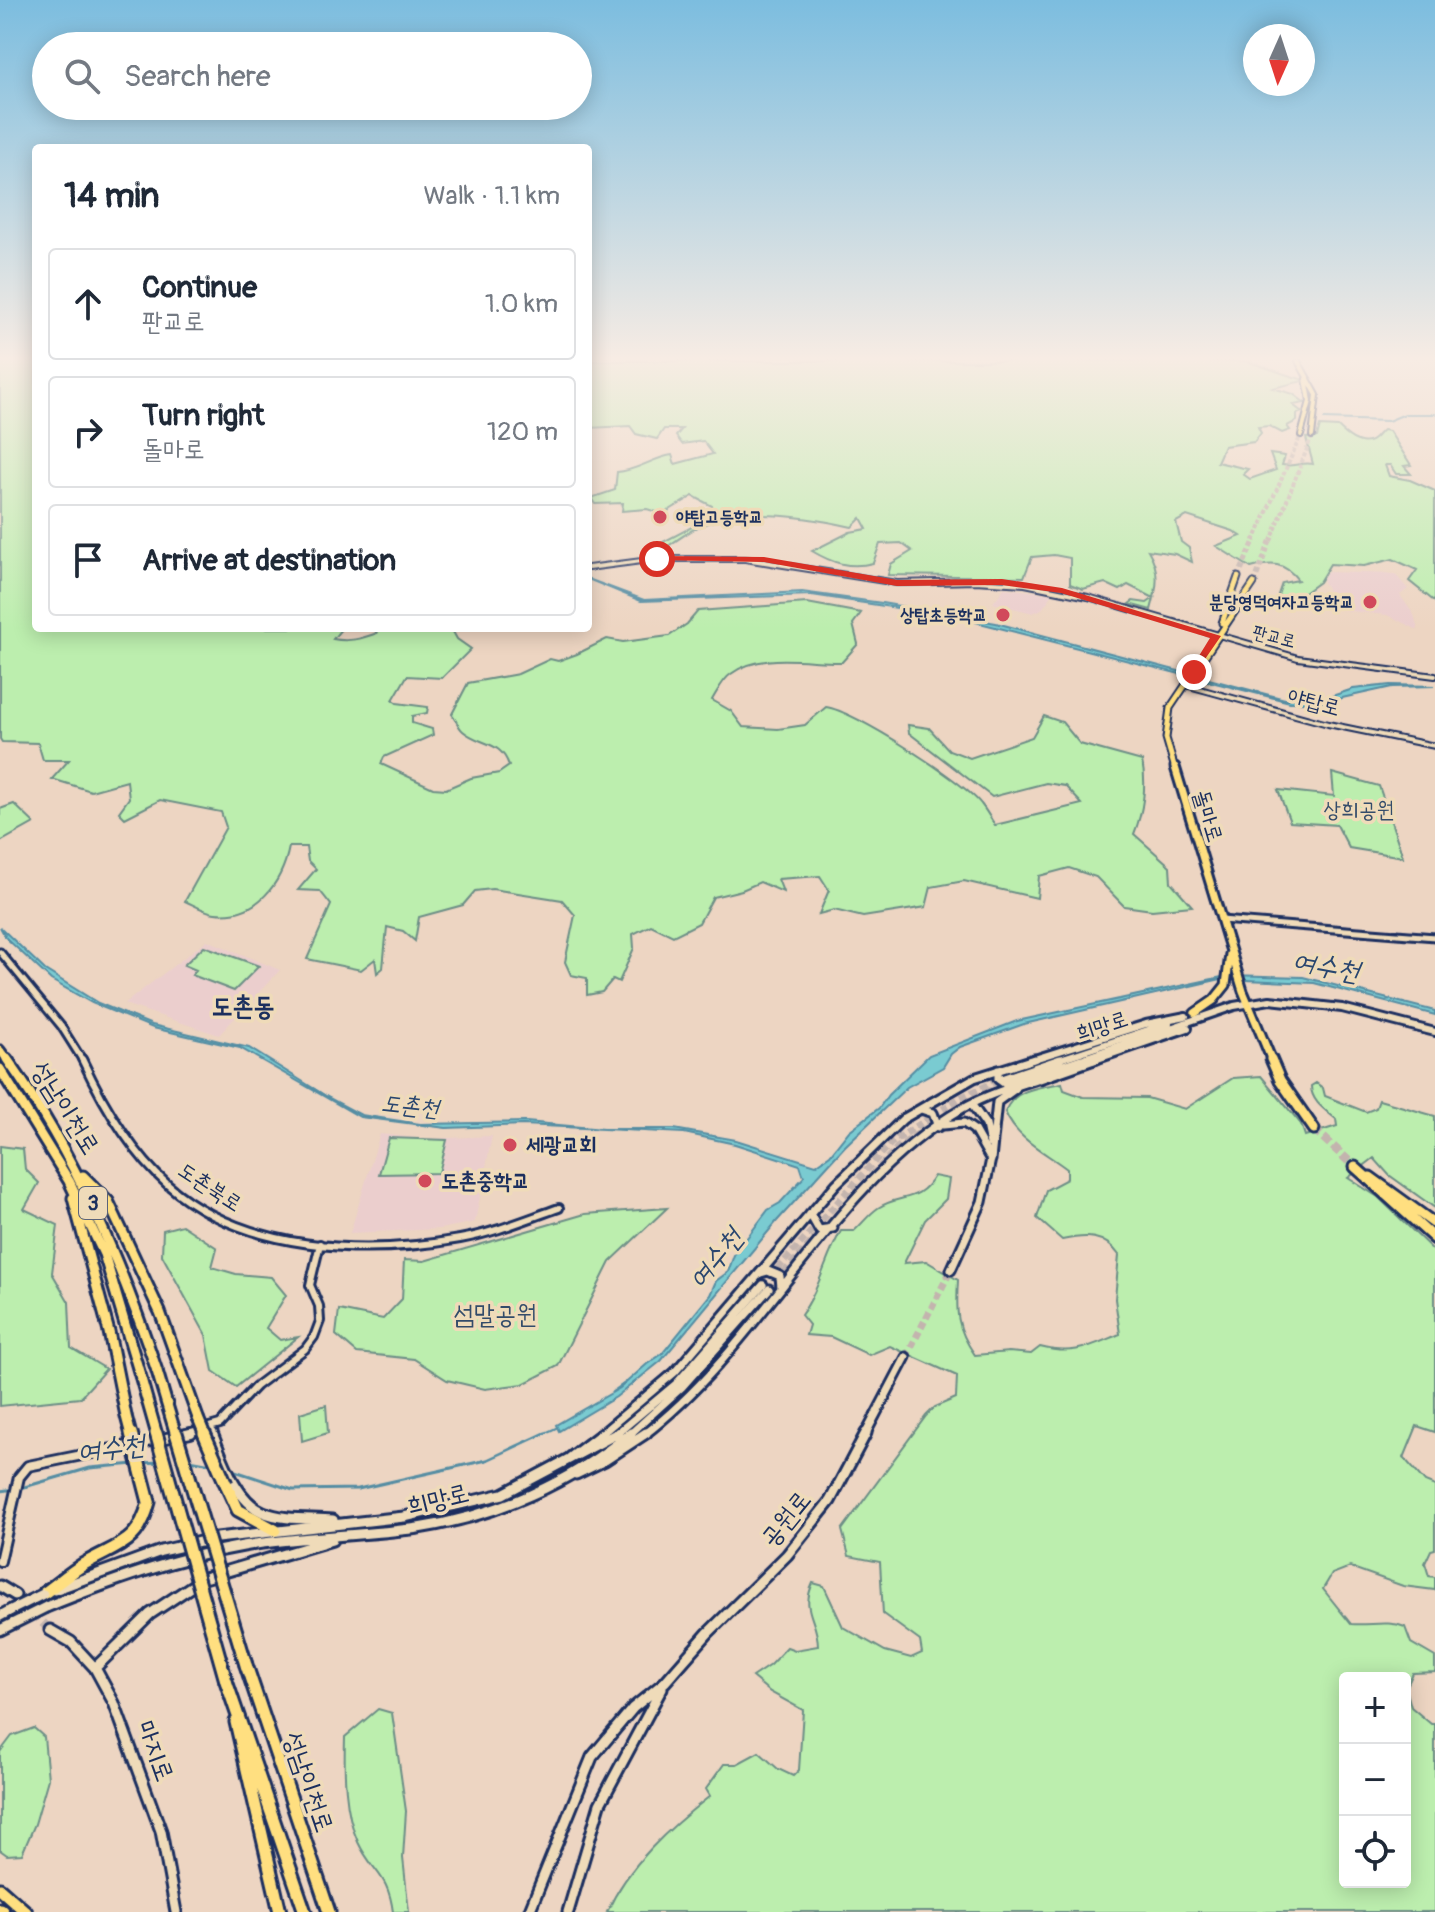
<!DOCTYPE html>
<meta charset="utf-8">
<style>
:root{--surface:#fff;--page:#f2f2f3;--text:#1f2937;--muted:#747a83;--line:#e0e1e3}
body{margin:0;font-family:Pangolin,"Poor Story",sans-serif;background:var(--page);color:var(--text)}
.controls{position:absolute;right:24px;bottom:24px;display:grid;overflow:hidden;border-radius:8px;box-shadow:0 4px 20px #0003}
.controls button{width:72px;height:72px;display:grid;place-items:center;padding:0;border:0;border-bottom:2px solid var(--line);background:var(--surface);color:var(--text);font:40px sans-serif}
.compass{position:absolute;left:1243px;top:24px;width:72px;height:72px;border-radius:50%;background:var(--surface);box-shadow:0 4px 20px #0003;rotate:183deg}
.stop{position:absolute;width:24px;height:24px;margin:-18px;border:6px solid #d93025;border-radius:50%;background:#fff}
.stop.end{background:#d93025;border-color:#fff;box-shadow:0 2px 8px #0008}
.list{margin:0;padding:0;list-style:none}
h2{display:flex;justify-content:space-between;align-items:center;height:104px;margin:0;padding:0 32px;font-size:34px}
h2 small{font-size:26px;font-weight:400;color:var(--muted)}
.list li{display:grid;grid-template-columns:52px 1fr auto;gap:24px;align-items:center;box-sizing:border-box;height:112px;margin:0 16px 16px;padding:0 16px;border:2px solid var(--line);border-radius:8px}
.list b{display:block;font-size:30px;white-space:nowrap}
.list p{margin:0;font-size:26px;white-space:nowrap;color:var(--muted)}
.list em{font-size:26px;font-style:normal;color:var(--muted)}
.icon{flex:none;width:44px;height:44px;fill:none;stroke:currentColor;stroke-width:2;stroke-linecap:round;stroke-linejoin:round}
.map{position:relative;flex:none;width:1435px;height:1912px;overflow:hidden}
.search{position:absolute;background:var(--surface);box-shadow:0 4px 20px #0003;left:32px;top:32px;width:560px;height:88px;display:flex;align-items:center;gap:20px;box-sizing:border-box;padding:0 28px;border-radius:44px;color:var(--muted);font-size:30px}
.panel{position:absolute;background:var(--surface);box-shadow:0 4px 20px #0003;left:32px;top:144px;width:560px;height:488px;border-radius:8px}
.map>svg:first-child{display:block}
.built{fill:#ebcecd}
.green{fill:#bceeae;stroke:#6c8e86;stroke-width:2;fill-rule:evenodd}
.water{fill:#7acbd1;stroke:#548da3;stroke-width:2}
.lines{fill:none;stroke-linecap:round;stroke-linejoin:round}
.stream-far1{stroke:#548da3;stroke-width:2}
.stream{stroke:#548da3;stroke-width:3}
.secondary-tunnel-far1{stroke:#c3b4ae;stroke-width:7;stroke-dasharray:7 4;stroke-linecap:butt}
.secondary-tunnel{stroke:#c3b4ae;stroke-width:9;stroke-dasharray:9 5;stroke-linecap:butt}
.primary-tunnel-far2{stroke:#c3b4ae;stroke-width:4;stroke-dasharray:4 2;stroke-linecap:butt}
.primary-tunnel-far1{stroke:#c3b4ae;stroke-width:5;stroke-dasharray:5 3;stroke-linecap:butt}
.primary-tunnel{stroke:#c3b4ae;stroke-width:9;stroke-dasharray:9 4;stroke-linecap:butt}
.tertiary-far3-casing{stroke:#1b2f5e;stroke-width:8}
.tertiary-far2-casing{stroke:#1b2f5e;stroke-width:11}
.tertiary-far1-casing{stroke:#1b2f5e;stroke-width:12}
.tertiary-casing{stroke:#1b2f5e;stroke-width:14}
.secondary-far3-casing{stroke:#1b2f5e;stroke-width:8}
.secondary-far2-casing{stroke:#1b2f5e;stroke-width:12}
.secondary-far1-casing{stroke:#1b2f5e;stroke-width:13}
.secondary-casing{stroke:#1b2f5e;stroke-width:15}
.primary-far4-casing{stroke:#1b2f5e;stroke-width:8}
.primary-far3-casing{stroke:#1b2f5e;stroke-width:9}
.primary-far2-casing{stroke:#1b2f5e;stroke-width:13}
.primary-far1-casing{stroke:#1b2f5e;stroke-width:15}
.primary-casing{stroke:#1b2f5e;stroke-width:17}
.trunk-far2-casing{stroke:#1b2f5e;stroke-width:13}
.trunk-far1-casing{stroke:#1b2f5e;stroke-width:15}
.trunk-casing{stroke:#1b2f5e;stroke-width:17}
.tertiary-far3{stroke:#efdbb9;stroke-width:4}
.tertiary-far2{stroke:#efdbb9;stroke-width:5}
.tertiary-far1{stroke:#efdbb9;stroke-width:6}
.tertiary{stroke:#efdbb9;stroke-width:8}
.secondary-far3{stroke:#efdbb9;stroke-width:4}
.secondary-far2{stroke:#efdbb9;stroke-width:6}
.secondary-far1{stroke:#efdbb9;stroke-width:7}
.secondary{stroke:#efdbb9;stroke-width:9}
.primary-far4{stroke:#ffdf80;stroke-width:4}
.primary-far3{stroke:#ffdf80;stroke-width:5}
.primary-far2{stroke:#ffdf80;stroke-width:7}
.primary-far1{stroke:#ffdf80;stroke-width:9}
.primary{stroke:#ffdf80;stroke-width:11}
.trunk-far2{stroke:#ffdf80;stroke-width:7}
.trunk-far1{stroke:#ffdf80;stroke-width:9}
.trunk{stroke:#ffdf80;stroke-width:11}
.secondary-bridge-casing{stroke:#1b2f5e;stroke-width:15;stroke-linecap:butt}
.trunk-bridge-far1-casing{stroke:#1b2f5e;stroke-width:15;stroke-linecap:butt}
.trunk-bridge-casing{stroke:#1b2f5e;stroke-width:17;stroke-linecap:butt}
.secondary-bridge{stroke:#efdbb9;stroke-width:9}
.trunk-bridge-far1{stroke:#ffdf80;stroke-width:9}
.trunk-bridge{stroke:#ffdf80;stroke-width:11}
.route{fill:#d93025}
.poi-dot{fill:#d1495b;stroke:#efdbb9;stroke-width:3}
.labels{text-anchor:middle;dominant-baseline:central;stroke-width:7;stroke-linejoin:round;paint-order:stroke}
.far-poi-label{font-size:18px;font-weight:bold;fill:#1b2f5e;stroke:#efdbb9;text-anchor:end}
.far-street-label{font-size:18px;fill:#1b2f5e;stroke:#efdbb9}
.shield{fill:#efdbb9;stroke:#5b6379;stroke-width:2}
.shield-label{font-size:20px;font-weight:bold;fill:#1b2f5e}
.street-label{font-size:22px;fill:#1b2f5e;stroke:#efdbb9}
.park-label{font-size:22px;fill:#334c6a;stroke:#efdbb9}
.poi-label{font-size:22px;font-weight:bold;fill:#1b2f5e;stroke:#efdbb9;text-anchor:start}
.water-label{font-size:24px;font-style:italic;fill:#29466f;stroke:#efdbb9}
.quarter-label{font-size:26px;font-weight:bold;fill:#1b2f5e;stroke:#efdbb9}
.near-street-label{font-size:26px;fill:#1b2f5e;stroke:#efdbb9}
.near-park-label{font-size:26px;fill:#334c6a;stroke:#efdbb9}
.near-water-label{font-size:28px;font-style:italic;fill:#29466f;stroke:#efdbb9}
</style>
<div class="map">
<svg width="1435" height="1912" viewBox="0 0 1435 1912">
<rect width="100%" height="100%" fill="#edd5c2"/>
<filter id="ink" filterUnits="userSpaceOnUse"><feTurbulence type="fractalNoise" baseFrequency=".0125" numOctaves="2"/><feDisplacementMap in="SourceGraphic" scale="16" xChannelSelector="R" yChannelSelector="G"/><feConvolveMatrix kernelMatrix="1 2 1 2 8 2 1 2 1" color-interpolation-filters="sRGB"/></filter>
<g filter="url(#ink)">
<path class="built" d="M1327 572 1395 574 1408 589 1400 595 1414 615 1418 630 1387 615 1340 610 1322 580Z
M1004 588 1053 594 1042 609 1033 613 993 603Z
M207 940 280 970 219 1035 124 1004Z
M380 1134 426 1139 492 1136 475 1222 440 1229 350 1233Z"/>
<path class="green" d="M0 361H36V628H342L333 639C349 642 361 639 377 633L373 628H451L457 639 471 649 442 678 407 676 393 700 397 703 428 707 427 713 412 716V723L432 729 433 735 384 757 381 764 433 788 446 789 471 778 499 773 509 766C502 741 479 745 463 731 458 727 455 718 452 714L468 683 518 674 550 659 558 661 577 654 607 639 623 642 669 636 687 624 698 611 807 603 861 613 853 624 858 644 842 662C808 663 761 651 731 674 723 679 717 692 712 700L731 711 743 727 778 729 805 725 826 707C853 710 963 781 981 804 986 810 990 818 995 825L1082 804 1065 786 1046 783 992 797 909 733 908 725 929 728 949 750 970 758 1032 737 1044 716 1062 722 1080 744 1142 761C1147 785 1143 812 1134 834L1170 866 1171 882 1192 906 1152 910 1124 906 1096 877 1069 868 1039 876 1037 898 964 881 931 887 926 907 863 917 834 910 819 914 829 890 820 876 778 879 783 892 760 882 742 890 713 897 699 923 673 936 651 925 633 934 634 948 619 982 613 979 602 992 587 995V978L571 975 565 962 575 915 562 900 492 889 475 891 463 905 419 917 415 941 403 931 387 927 383 968 377 973 375 959 361 970 307 959 331 905 320 891 298 890 316 869 308 861 306 847H289C282 883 257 918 215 913 205 912 194 905 185 901L226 827 221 812 160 800 125 818 119 812 129 798 127 781 91 791 52 779 69 760H43L38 743 2 742 0 739Z
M588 361H1245C1267 367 1279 373 1301 379L1303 381 1273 388 1293 394 1305 403 1293 405 1302 412 1297 414V421L1287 426 1290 430 1282 433 1269 426 1258 427 1261 433 1254 442 1224 446 1217 462 1248 469 1243 474 1250 479 1276 470 1270 454 1285 456 1282 465C1293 467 1302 462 1313 464L1306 438 1317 437 1320 426 1338 427C1346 435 1362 449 1374 439 1377 437 1379 433 1383 430L1389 431 1411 465 1404 466 1411 474H1396L1390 465H1385L1389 476 1410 480 1435 491V602L1409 581 1417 570 1393 559 1364 566 1330 564 1319 582 1287 605 1278 595 1282 583 1298 580C1284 562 1272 562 1251 568L1216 546 1241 536 1233 531 1187 516 1176 522 1181 542 1189 548 1192 562 1175 554 1148 550C1161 571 1157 588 1151 610L1129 604 1133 601 1147 603 1154 598 1128 585 1120 590 1105 583 1083 589 1070 584V558L1054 555 1032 557 1024 577 888 575 891 564 912 551 901 543 880 544 873 563C850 569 832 563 812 551L850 532 867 529 861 518 852 527C808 517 738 506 696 528 685 534 674 542 664 549L663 542 713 516 712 506 693 496 663 514 647 509 622 511 623 503 595 504 591 498 615 490 617 472C637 471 652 458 672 455L675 464 713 454 703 441 682 444 676 436 682 429H664L657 439 636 434 630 426 588 428Z
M1332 773 1379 786 1403 857 1349 848 1337 825 1290 822 1278 790 1334 796Z
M14 804 34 823 0 842V809Z
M204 946 259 966 234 991 192 975 196 970 184 965Z
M1261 1076 1301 1124 1305 1136 1337 1126 1336 1119C1325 1110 1311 1101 1311 1086L1316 1083 1323 1088 1325 1096 1366 1112 1376 1108 1379 1100 1435 1116V1208L1389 1175 1374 1158 1348 1178 1378 1197 1435 1252V1432L1417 1426 1404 1458 1425 1482 1435 1486V1549L1431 1550 1425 1563 1429 1576 1435 1577V1590L1403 1586 1350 1567 1332 1574 1323 1589 1351 1624C1370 1626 1387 1620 1405 1627L1411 1643 1435 1657V1672L1413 1673 1406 1688 1411 1707 1431 1724H1435V1912H607C628 1865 670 1827 710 1796L706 1789 724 1764H737L759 1752 778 1769 793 1776 799 1770 803 1710 770 1692 752 1677 770 1665 787 1647 795 1650 818 1646C818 1619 800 1611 813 1583L824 1586 843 1627 885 1651 911 1658 922 1653 920 1641 883 1614 880 1562 849 1556 842 1530 926 1416 935 1407 956 1398 957 1376 890 1346 869 1355 831 1337 806 1335 809 1325 801 1315C820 1289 825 1258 841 1231H854C862 1224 869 1214 878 1208 901 1193 918 1204 934 1176L949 1179 946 1199 925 1220 904 1263 926 1261 958 1280C956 1312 956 1328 975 1355L1009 1352 1031 1354 1040 1347C1074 1356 1088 1347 1120 1334L1115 1299 1119 1255C1104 1234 1086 1235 1062 1240L1037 1218 1046 1190 1067 1179V1169C1045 1152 1017 1140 1005 1112 1013 1089 1040 1087 1062 1083L1064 1090 1083 1097 1147 1098 1185 1109 1233 1078ZM1345 1678H1405V1882H1345Z
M389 1138 447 1140 439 1173 379 1174Z
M0 1146 23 1149 25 1169 39 1183 24 1209 58 1225 52 1273 69 1302 71 1348 106 1369 80 1398 0 1406Z
M667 1208 610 1262 558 1366 523 1384 485 1389 447 1380 414 1359 357 1353 336 1335 339 1310 383 1319 402 1299 404 1260 424 1261 585 1214Z
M182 1225 217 1248 212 1267 236 1274 271 1277 286 1295 266 1328 280 1340 298 1337 236 1387 213 1371 206 1335 162 1255 163 1230Z
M326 1405 328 1433 302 1441 300 1413Z
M378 1709 392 1713 406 1811 403 1858 409 1912H393C388 1873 373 1874 358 1842 344 1811 344 1771 345 1737Z
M34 1728 44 1737 48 1779 35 1824 22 1854 7 1855 0 1850V1752L12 1736Z"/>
<path class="water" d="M588 579 644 600 802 592 882 603 996 623 1285 699H1323L1353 689 1390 685 1435 686 1392 687 1324 702H1290L956 617 812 595 641 601Z
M0 927 45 970 98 1003 152 1025 249 1048 329 1098 361 1115 420 1124 526 1122 603 1129H674L736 1140 816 1165 830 1155 849 1131 879 1108 888 1095 929 1055 1017 1021 1231 975 1303 977 1435 1011V1015L1314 983 1221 979 1024 1024 960 1047 951 1054 943 1067 907 1087 845 1146 777 1221 661 1361 616 1397 559 1431 556 1425 620 1388 647 1364 662 1354 710 1295 716 1281 728 1272 734 1255 768 1210 780 1203 804 1177 800 1165 735 1144 684 1133 523 1125 446 1128 360 1117 240 1048 153 1028 92 1003 51 980 6 938Z"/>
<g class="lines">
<path class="stream-far1" d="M1324 419 1388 421 1405 414H1435
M313 1088 335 1102
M612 1392 626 1382
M541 1435 556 1428"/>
<path class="stream" d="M190 1460 211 1464
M142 1463 159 1462
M232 1470 293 1490 358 1489 487 1460 545 1433
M21 1488 90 1468 135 1464
M0 1491 15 1489"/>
<path class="secondary-tunnel-far1" d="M986 1093 1008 1083
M763 1285 891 1143 960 1098 1001 1079
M769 1289 897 1148 961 1105
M906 1357 951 1270"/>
<path class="secondary-tunnel" d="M23 1603 50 1630"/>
<path class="primary-tunnel-far2" d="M1254 541 1301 435
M1271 541 1312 436"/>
<path class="primary-tunnel-far1" d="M1238 577 1255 539
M1254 583 1271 539"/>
<path class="primary-tunnel" d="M1314 1129 1355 1167"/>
<defs>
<path id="tertiary-far3" d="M1185 685 1328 724 1435 746"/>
<path id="tertiary-far2" d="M1221 920 1435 937
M0 952 61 1026 83 1061"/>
<path id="tertiary-far1" d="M82 1059C103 1104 131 1152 168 1185 245 1252 364 1256 460 1239 494 1233 527 1219 559 1208
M181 1435 220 1424 256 1386 305 1349 314 1337 320 1321 319 1306 310 1285 320 1244"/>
<path id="tertiary" d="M0 1561 19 1477 28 1466 191 1433"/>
<path id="secondary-far3" d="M588 568 657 559H745L897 583 975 581 1025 584 1088 597 1298 658 1435 676"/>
<path id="secondary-far2" d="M1028 1061 1146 1024 1186 1016
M1054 1061 1169 1023
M1075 1061 1234 1006 1270 1000 1342 1008 1435 1032
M1092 1061 1188 1028"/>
<path id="secondary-far1" d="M998 1070V1079L1009 1087
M1004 1078 1060 1059
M1040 1079 1097 1059
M1008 1083 1081 1059
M972 1105 986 1125 990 1144
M921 1109 933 1113 938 1127
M943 1125 964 1123 974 1130 991 1160
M991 1160 997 1102 1015 1089
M810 1214 819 1230 833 1228
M951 1270 982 1202 991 1159
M761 1273 768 1271 780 1276 781 1288
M210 1429 212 1435
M600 1435 675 1372 836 1184 903 1119 974 1078 1034 1059
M615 1435 676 1384 763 1285
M629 1435 682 1387 769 1289
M644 1435C765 1342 829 1186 963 1108 988 1094 1016 1086 1043 1077
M865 1435 906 1357"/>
<path id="secondary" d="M212 1433C222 1458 236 1501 263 1512 284 1521 311 1518 333 1520
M570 1458 603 1433
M576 1474 605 1460 646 1433
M0 1586 15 1595
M54 1590 161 1551 217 1538 404 1517 503 1494 618 1433
M46 1607C110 1581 175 1558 243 1546 301 1536 360 1536 418 1528 496 1516 570 1483 631 1433
M0 1616 11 1610
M0 1630 14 1623
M50 1630 71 1642 95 1668 114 1703 161 1831 176 1912
M95 1668 150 1614 204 1578 332 1540
M529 1912 592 1757 633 1708 665 1682 708 1633 787 1555 830 1501 866 1433
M568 1912 600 1804 662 1688"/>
<path id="primary-far4" d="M1298 361 1317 395 1312 436
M1301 435 1310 401 1306 379"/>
<path id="primary-far3" d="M1222 623 1238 577
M1175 769 1166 738 1170 708 1254 583"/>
<path id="primary-far2" d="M1175 767 1243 991 1272 1061
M1195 1013 1214 1000 1226 985 1230 954"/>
<path id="primary-far1" d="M1271 1059 1280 1080 1314 1129
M1355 1167 1435 1239
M1370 1177 1435 1224"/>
<path id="primary" d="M0 1889 26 1912
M0 1909 3 1912"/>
<path id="trunk-far2" d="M0 1050 8 1061"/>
<path id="trunk-far1" d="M7 1059C75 1155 120 1260 157 1371
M0 1069 69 1181 104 1254 140 1375
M83 1176 108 1201 160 1312 198 1418
M73 1198 109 1332 126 1416"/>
<path id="trunk" d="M226 1484 238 1510 275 1530
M43 1594C57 1584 70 1573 84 1564 118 1544 138 1545 149 1502
M246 1665 329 1912
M226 1681 305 1912
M236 1722 280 1912"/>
</defs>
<use href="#tertiary-far3" class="tertiary-far3-casing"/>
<use href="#tertiary-far2" class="tertiary-far2-casing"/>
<use href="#tertiary-far1" class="tertiary-far1-casing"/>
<use href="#tertiary" class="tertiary-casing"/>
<use href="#secondary-far3" class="secondary-far3-casing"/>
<use href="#secondary-far2" class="secondary-far2-casing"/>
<use href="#secondary-far1" class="secondary-far1-casing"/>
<use href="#secondary" class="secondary-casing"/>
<use href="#primary-far4" class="primary-far4-casing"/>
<use href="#primary-far3" class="primary-far3-casing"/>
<use href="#primary-far2" class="primary-far2-casing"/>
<use href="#primary-far1" class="primary-far1-casing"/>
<use href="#primary" class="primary-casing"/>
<use href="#trunk-far2" class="trunk-far2-casing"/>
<use href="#trunk-far1" class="trunk-far1-casing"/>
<use href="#trunk" class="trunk-casing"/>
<use href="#tertiary-far3" class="tertiary-far3"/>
<use href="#tertiary-far2" class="tertiary-far2"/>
<use href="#tertiary-far1" class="tertiary-far1"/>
<use href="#tertiary" class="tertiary"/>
<use href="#secondary-far3" class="secondary-far3"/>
<use href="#secondary-far2" class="secondary-far2"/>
<use href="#secondary-far1" class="secondary-far1"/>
<use href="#secondary" class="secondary"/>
<use href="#primary-far4" class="primary-far4"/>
<use href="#primary-far3" class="primary-far3"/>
<use href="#primary-far2" class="primary-far2"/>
<use href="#primary-far1" class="primary-far1"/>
<use href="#primary" class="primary"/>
<use href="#trunk-far2" class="trunk-far2"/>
<use href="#trunk-far1" class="trunk-far1"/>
<use href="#trunk" class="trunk"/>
<defs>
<path id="secondary-bridge" d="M11 1610 43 1594
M14 1623 46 1607"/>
<path id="trunk-bridge-far1" d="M157 1371 176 1435
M140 1375 157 1435
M126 1416 131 1435
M198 1418 205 1435"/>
<path id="trunk-bridge" d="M131 1433 149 1502
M156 1433 226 1681
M176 1433 246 1665
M204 1433 226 1484"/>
</defs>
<use href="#secondary-bridge" class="secondary-bridge-casing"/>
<use href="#trunk-bridge-far1" class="trunk-bridge-far1-casing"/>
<use href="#trunk-bridge" class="trunk-bridge-casing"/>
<use href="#secondary-bridge" class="secondary-bridge"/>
<use href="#trunk-bridge-far1" class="trunk-bridge-far1"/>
<use href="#trunk-bridge" class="trunk-bridge"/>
</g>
</g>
<linearGradient id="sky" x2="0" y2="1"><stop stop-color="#7cbddf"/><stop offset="0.57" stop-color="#f7ece4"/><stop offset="1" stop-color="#f7ece4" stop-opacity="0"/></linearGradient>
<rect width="1435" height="629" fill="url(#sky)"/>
<path class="route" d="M657 556 764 557 897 580 1002 579 1062 588 1221 636 1194 675 1189 672 1210 638 1061 593 1002 585 897 586 764 562 654 560Z"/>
<g class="poi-dot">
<circle cx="660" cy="517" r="8"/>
<circle cx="1370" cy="602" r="8"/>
<circle cx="1003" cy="615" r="8"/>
<circle cx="510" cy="1145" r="8"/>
<circle cx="425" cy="1181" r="8"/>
</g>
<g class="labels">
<g class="far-poi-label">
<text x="676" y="517" text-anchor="start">야탑고등학교</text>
<text x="1354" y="602">분당영덕여자고등학교</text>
<text x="987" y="615">상탑초등학교</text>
</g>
<g class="far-street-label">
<text transform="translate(1274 637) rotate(14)">판교로</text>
</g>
<rect class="shield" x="79" y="1187" width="28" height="32" rx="6"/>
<g class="shield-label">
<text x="93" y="1203">3</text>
</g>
<g class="street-label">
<text transform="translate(1314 702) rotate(15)">야탑로</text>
<text transform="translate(1208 816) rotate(73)">돌마로</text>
<text transform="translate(1102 1026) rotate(-18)">희망로</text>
<text transform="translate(210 1187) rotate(33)">도촌북로</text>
</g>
<g class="park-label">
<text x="1359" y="810">상희공원</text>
</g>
<g class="poi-label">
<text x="526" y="1145">세광교회</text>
<text x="441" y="1181">도촌중학교</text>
</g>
<g class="water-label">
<text transform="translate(410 1106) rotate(6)">도촌천</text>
</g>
<g class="quarter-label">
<text x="243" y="1007">도촌동</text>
</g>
<g class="near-street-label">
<text transform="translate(65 1108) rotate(58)">성남이천로</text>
<text transform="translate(438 1500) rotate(-14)">희망로</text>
<text transform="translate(786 1519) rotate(-51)">공원로</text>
<text transform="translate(155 1751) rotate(70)">마지로</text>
<text transform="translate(308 1782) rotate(71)">성남이천로</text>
</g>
<g class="near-park-label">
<text x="495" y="1315">섬말공원</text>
</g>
<g class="near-water-label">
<text transform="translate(1326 967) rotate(10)">여수천</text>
<text transform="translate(716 1259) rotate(-51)">여수천</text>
<text transform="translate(111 1449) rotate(-7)">여수천</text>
</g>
</g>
</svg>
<div class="controls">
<button>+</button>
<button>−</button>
<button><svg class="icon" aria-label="locate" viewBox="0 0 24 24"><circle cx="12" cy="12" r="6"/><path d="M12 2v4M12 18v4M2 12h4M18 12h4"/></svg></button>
</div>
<svg class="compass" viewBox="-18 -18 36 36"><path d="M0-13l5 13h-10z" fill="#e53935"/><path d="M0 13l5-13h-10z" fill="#747a83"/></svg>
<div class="stop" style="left:657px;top:559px"></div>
<div class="stop end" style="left:1194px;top:672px"></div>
<div class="search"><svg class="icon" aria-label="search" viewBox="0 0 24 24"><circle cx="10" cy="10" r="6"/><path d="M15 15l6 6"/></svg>Search here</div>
<section class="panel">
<h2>14 min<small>Walk · 1.1 km</small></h2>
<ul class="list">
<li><svg class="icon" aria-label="ahead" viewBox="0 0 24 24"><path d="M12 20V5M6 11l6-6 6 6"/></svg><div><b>Continue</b><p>판교로</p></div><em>1.0 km</em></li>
<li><svg class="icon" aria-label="right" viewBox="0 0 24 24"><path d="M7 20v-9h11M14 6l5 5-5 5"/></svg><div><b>Turn right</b><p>돌마로</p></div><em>120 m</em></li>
<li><svg class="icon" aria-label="arrive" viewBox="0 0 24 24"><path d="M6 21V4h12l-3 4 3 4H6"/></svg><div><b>Arrive at destination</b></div></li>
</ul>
</section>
</div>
